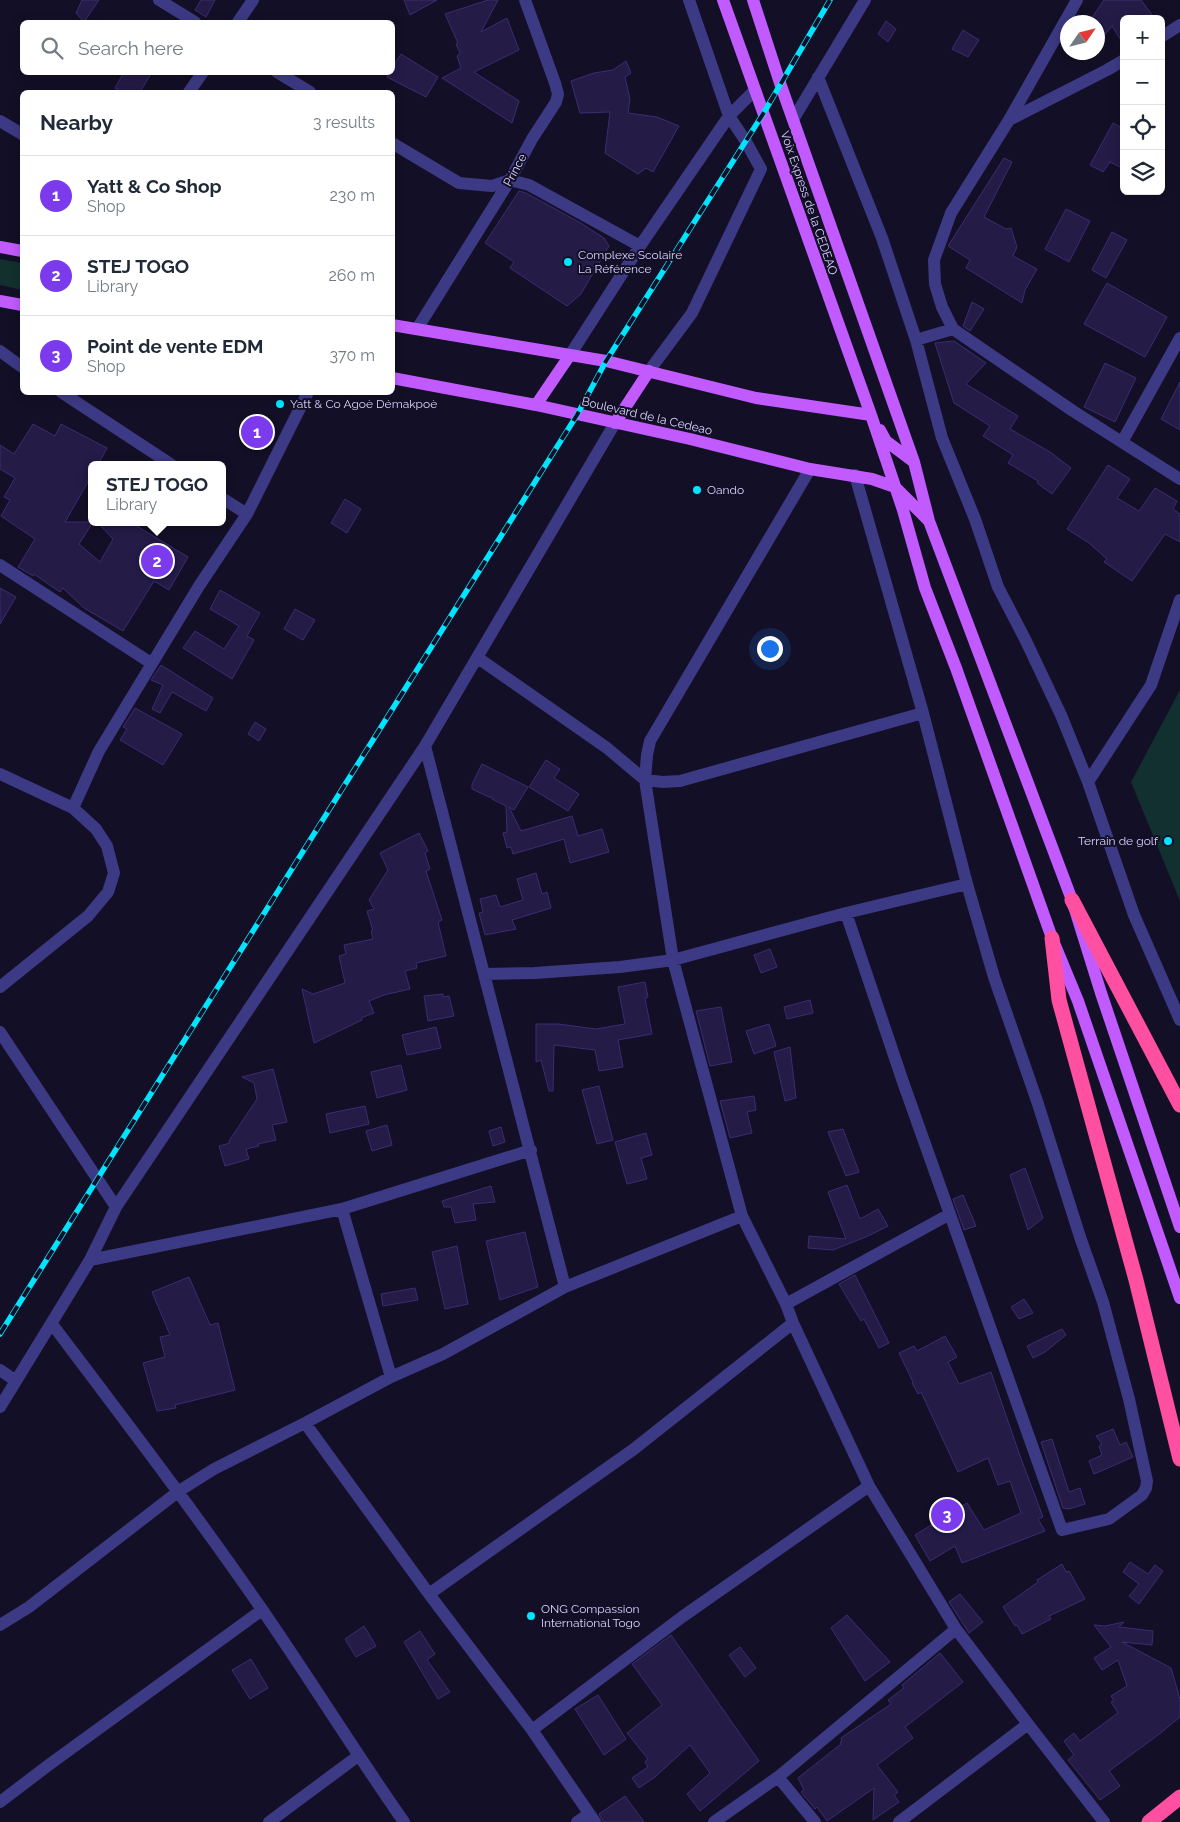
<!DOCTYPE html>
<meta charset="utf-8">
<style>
:root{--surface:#fff;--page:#f6f6f7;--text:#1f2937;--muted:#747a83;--line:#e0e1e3;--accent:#7c3aed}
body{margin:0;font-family:Raleway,sans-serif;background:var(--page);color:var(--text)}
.controls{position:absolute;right:15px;top:15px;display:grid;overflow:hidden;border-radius:8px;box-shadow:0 2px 12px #0003}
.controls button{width:45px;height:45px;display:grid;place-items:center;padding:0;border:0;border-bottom:1px solid var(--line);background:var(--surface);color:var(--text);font:25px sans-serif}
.compass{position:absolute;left:1060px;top:15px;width:45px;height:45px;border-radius:50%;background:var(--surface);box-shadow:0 2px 12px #0003;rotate:55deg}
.you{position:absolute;left:769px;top:648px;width:18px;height:18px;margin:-12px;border:4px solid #fff;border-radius:50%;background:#1a73e8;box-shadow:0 0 0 8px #1a73e833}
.badge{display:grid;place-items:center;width:32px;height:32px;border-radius:50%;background:var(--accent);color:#fff;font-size:16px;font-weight:700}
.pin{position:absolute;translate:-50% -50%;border:2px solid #fff;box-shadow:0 1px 5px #0006}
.popup{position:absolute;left:88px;top:461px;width:138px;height:65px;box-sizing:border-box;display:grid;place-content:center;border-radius:8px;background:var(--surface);filter:drop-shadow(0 1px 4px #0005);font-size:16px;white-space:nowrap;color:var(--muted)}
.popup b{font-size:19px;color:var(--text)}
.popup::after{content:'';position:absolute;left:50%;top:100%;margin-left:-10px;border:10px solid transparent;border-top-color:var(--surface)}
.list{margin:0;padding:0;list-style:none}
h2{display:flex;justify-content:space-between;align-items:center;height:65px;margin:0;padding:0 20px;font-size:21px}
h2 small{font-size:16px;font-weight:400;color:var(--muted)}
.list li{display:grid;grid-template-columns:32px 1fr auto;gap:15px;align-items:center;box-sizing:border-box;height:80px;padding:0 20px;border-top:1px solid var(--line)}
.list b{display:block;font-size:19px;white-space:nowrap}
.list p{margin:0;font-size:16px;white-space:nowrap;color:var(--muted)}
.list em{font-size:16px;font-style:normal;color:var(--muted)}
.icon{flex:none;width:28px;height:28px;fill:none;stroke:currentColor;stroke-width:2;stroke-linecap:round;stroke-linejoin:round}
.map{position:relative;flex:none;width:1180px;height:1822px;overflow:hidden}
.search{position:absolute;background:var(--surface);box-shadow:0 2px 12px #0003;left:20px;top:20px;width:375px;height:55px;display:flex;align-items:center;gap:12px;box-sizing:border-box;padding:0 18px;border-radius:8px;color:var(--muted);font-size:19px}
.panel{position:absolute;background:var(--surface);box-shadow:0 2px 12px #0003;left:20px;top:90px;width:375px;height:305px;border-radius:8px}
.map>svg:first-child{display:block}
.green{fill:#12302f}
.building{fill:#241b47;stroke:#3b2d73}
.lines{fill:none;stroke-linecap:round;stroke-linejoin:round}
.minor{stroke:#3d3a85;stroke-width:12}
.major{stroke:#c25bff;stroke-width:12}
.highway{stroke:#ff4fa3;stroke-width:15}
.rail-casing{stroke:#00e5ff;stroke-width:5.5}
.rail{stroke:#130f26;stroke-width:4;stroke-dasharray:11;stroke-linecap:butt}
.poi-dot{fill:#00e5ff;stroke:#130f26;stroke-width:2}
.labels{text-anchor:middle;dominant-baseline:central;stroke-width:4;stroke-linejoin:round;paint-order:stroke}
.street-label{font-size:12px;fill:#d9d4ff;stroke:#130f26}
.poi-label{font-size:12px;fill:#d9d4ff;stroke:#130f26;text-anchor:start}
</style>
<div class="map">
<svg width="1180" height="1822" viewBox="0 0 1180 1822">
<rect width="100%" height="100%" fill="#130f26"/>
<path class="green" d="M0 259 22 263V290L0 285Z
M1180 690V901L1131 782Z"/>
<path class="building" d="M82 0H99L84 22 76 13Z
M201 0H215L206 17 195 10Z
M404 0H437L410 15Z
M488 0H498L481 32 507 18 519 50 474 72 519 101 512 123 442 78 461 68 457 56 460 53 456 44 458 43 445 14Z
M1104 0H1141L1155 19H1124V45L1112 26 1098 43V22H1089Z
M886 21 896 29 888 42 878 34Z
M963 30 979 40 968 57 952 49Z
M401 54 438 77 426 97 387 77 390 72H392V68Z
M626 61 631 73 625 77 630 99 628 113 657 117 679 126 653 172 646 168 638 174 605 153 610 112 580 113 571 81 594 73 613 70Z
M124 72H152L140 92H122L115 88Z
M1113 123 1124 129V169L1110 162 1103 172 1090 165Z
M1004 158 1012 162 984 217 1006 229 1011 228 1017 247 1013 256 1037 269 1025 290 1022 303 966 268 970 260 948 246Z
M519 191 526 193 579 222 604 238 609 246 581 294 567 306 510 268 514 262 485 243Z
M1066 209 1090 221 1069 262 1045 249Z
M1112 232 1127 240 1106 278 1092 270Z
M1107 283 1167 317 1145 357 1084 324Z
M972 302 984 309 970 331 963 326Z
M954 341 986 363 966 384 1018 416 1010 429 1050 452 1071 468 1052 494 1037 483 1038 481 1008 463 1013 455 983 436 990 426 954 403 935 343Z
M1105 363 1136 378 1115 422 1084 407Z
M1180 382V430L1161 419Z
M33 424 55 436 61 424 107 448 98 465H92V475L65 522H93L79 544 100 562 113 539 97 522H130L188 557 169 590 154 581 123 631 84 608 63 588 60 592 34 574 33 576 18 567 35 539 1 516 10 500 4 497 15 478 0 469V445L14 454Z
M1108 465 1130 479 1117 498 1139 511 1155 488 1177 501 1173 509 1180 514V542L1165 534 1132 581 1104 562 1107 559 1089 543 1067 529Z
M345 499 361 509 347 533 331 523Z
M0 588 16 597 0 624Z
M220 590 260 613 247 636 254 640 232 679 183 648 195 631 224 649 239 626 210 609Z
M295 609 315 620 303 640 284 629Z
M161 665 213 698 206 711 172 692 160 713 152 709 163 685 151 680Z
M135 708 182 734 163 765 120 740 127 729 123 727Z
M255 722 266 729 259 741 248 734Z
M546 760 560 769 554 778 579 794 568 811 529 787Z
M482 764 528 787 514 810 509 807 521 831 572 816 578 836 602 829 609 852 570 863 564 839 513 854 511 847 507 848 503 833 507 832 506 806 492 799V797H489L472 789V784Z
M419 833 428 851 425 853 430 869 426 871 442 920 438 922 446 956 416 963 417 968 405 971 410 989 384 995 369 1001 374 1013 361 1018 362 1020 314 1043 302 989 313 994 345 983 339 956 346 954 344 945 373 939 371 931H373L367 911 374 909 369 900 388 870 380 853Z
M536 873 542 894 547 892 551 908 512 920 516 929 485 935 479 913 483 912 480 899 496 895 500 907 523 900 517 879Z
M770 949 777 967 761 973 754 955Z
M645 982 648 997 645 998 652 1034 618 1040 623 1067 599 1071 595 1050 554 1045 553 1091H549L541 1060 536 1062V1024H558L596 1029 625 1024 618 987Z
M443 994V997L449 996 454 1016 428 1021 424 996Z
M810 1000 813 1013 787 1019 784 1007Z
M721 1007 732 1062 710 1066 696 1011Z
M769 1024 776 1046 754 1054 746 1031Z
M436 1027 441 1048 407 1055 402 1035Z
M790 1047 796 1098 785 1101 774 1052Z
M401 1065 407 1090 377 1098 371 1072Z
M273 1069 287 1122 272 1125 276 1140 258 1144 259 1146 246 1149 249 1159 225 1166 219 1146 230 1143 229 1141 257 1099 254 1083 242 1077Z
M599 1086 613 1140 597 1144 582 1090Z
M754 1096 756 1110 747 1112 752 1133 730 1138 720 1101Z
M365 1106 369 1124 330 1133 326 1114Z
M387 1125 392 1145 372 1151 366 1131Z
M501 1127 505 1142 493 1146 489 1131Z
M843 1129 859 1172 846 1176 828 1132Z
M646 1133 652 1155 641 1158 647 1179 627 1184 615 1142Z
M1025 1168 1043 1218 1028 1230 1010 1175Z
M847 1185 860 1219 878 1209 888 1226 868 1236 833 1250 808 1248 809 1236 846 1239 828 1192Z
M491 1186 495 1202 473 1204 476 1220 455 1223 451 1207H444L442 1201Z
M963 1195 976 1226 964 1230 953 1199Z
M525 1232 538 1287 500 1300 486 1241Z
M457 1246 468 1304 445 1309 432 1252Z
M855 1275 889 1343 879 1348 864 1319 861 1321 839 1284Z
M189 1277 210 1325 218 1323 235 1390 175 1405 176 1408 157 1411 143 1363 165 1357 160 1337 170 1335 152 1292Z
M415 1288 418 1300 383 1306 381 1294Z
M1024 1299 1033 1313 1019 1319 1011 1307Z
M1062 1329 1066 1335 1045 1352 1033 1358 1027 1346Z
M945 1336 957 1357 948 1362 959 1384 991 1372 1019 1453 1043 1517 1038 1519 1045 1531 962 1563 955 1546 930 1561 915 1535 967 1503 984 1530 1021 1513 1010 1481 998 1485 988 1458 958 1472 921 1392 918 1394 912 1383 913 1382 899 1353 914 1346 917 1351Z
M1113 1429 1120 1445 1126 1442 1133 1457 1094 1474 1089 1461 1102 1455 1099 1446 1102 1444 1096 1436Z
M1052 1439 1069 1492 1080 1488 1085 1504 1069 1509 1063 1508 1041 1442Z
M1130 1562 1148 1574 1155 1565 1163 1571 1139 1604 1129 1596 1139 1584 1123 1572Z
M1062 1564 1066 1572 1069 1571 1085 1599 1049 1616 1051 1619 1022 1634 1017 1625 1015 1626 1003 1607 1038 1582 1037 1580Z
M960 1594 983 1622 969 1633 949 1602Z
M847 1615 890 1662 865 1681 831 1628Z
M1124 1622 1119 1627 1153 1631 1152 1645 1122 1642 1171 1668 1180 1699V1717L1158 1735 1109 1771 1120 1786 1100 1800 1068 1760 1074 1755 1064 1741 1074 1733 1080 1741 1118 1713 1111 1702 1114 1701 1111 1696 1127 1686 1118 1660 1102 1670 1094 1658 1111 1647 1094 1625 1105 1626Z
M364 1626 376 1646 356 1657 345 1639Z
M420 1631 435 1654 427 1660 450 1692 438 1699 404 1642Z
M671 1635 759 1761 700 1811 687 1794 710 1773 690 1745 655 1777 639 1788 632 1778 648 1767 645 1762 648 1759 627 1733 662 1705 632 1664Z
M740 1647 756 1668 745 1677 729 1655Z
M940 1653 963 1682 905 1727 913 1738 877 1765 898 1792 894 1795 899 1802 873 1820 874 1788 827 1821 817 1807 815 1809 801 1792 804 1790 798 1778 841 1744 840 1742 842 1741 841 1738 891 1704 888 1700 904 1688 902 1685Z
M251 1659 268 1688 250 1699 232 1670Z
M598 1695 626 1739 604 1755 575 1709Z
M625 1796 644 1822H603L599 1814Z"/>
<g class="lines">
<path class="minor" d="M159 0 195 22
M238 22 253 0
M1161 37 1180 25
M277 72 310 92
M818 77 882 238 916 340 942 438 975 519 998 587 1025 639 1061 715 1088 782 1134 915 1180 1020
M189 92 203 72
M794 118 865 0
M1009 120 1107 70 1124 60
M0 121 22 134
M392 143 459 183 492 186 510 180 529 185 640 246
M417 329 510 180 532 139 556 102 558 94 555 83 525 0
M953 329 942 307 935 284 934 260 951 213 1009 120 1077 0
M916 340 953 329 1073 411 1180 479
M0 351 22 367
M570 355 640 246 729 116 755 90
M649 371 692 313 761 169 745 140 729 116 689 0
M61 392 172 465
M1122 442 1180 338
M810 469 650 741 647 755 645 780 673 960 742 1216 786 1304 793 1323 869 1486 956 1629 1028 1724 1104 1822
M222 498 247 514
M0 565 151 663
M478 658 607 748 645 780 663 782 680 781 923 713
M425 746 565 1287
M0 774 73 808
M1088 782 1151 685 1180 600
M846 913 903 1082 1062 1530 1109 1519 1142 1495 1146 1488 1147 1481 1129 1399 1103 1302 1080 1237 1038 1104 994 977 967 884 923 713 855 475
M484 974 535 973 620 967 673 960 846 913 967 884
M0 987 88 916 108 892 114 873 107 846 96 829 73 808 99 751 199 586 247 514 308 392
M0 1032 116 1207
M342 1209 391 1377
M90 1260 342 1209 531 1150
M786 1304 950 1214
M52 1324C123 1418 194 1511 261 1608 310 1679 355 1752 404 1822
M0 1370 16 1381
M0 1407 90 1260 116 1207 425 746 615 423
M305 1423 429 1594 532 1730 595 1822
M429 1594 634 1449 793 1323
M0 1625 29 1607 179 1491 214 1469 305 1423 391 1377 443 1354 565 1287 742 1216
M532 1730 682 1617 869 1486
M778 1777 815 1822
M0 1802 50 1764 262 1610
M269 1822 358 1756
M577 1822 589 1814
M714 1822 778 1777 956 1629
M899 1822 1028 1724"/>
<path class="major" d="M723 0 871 415 903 510 925 588 956 668 1052 938 1078 1001 1180 1298
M753 0 780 83 914 462 929 521 1072 900 1101 993 1180 1227
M0 247 22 251
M0 301 22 305
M392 325 606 361 756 398 871 415
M392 378 536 405 690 439 810 469 872 479 895 487 929 521
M536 405 570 355
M615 423 649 371
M880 430 886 441 914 462"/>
<path class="highway" d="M1072 900 1180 1105
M1052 938 1059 1000 1136 1280 1180 1459
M1149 1822 1180 1797"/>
<defs>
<path id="rail" d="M0 1334 577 415 606 361 763 114 830 0"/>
</defs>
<use href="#rail" class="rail-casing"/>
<use href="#rail" class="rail"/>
</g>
<g class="poi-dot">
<circle cx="568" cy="262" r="5"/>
<circle cx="280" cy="404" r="5"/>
<circle cx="697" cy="490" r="5"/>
<circle cx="1168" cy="841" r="5"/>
<circle cx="531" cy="1616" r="5"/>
</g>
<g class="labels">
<g class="street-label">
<text transform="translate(515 170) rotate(-61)">Prince</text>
<text transform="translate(809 203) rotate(71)">Voix Express de la CEDEAO</text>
<text transform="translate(647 416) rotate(13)">Boulevard de la Cedeao</text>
</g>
<g class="poi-label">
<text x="578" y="255">Complexe Scolaire<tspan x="578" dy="14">La Référence</tspan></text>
<text x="290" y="404">Yatt &amp; Co Agoè Démakpoè</text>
<text x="707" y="490">Oando</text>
<text x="1158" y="841" text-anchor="end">Terrain de golf</text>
<text x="541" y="1609">ONG Compassion<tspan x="541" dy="14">International Togo</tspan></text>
</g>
</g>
</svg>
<div class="controls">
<button>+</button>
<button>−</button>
<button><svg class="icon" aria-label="locate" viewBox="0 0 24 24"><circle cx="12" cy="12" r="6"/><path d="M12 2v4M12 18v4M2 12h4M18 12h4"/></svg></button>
<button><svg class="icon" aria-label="layers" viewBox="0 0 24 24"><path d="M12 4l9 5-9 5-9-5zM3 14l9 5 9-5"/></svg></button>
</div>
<svg class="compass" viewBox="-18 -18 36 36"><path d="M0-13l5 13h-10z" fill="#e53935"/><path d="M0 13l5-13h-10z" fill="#747a83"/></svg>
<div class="you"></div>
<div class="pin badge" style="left:257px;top:432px">1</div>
<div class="pin badge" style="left:157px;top:561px">2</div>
<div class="popup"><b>STEJ TOGO</b>Library</div>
<div class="pin badge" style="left:947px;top:1515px">3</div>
<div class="search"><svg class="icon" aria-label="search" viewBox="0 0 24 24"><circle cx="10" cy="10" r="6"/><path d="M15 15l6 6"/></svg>Search here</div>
<section class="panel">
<h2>Nearby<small>3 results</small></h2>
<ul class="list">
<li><span class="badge">1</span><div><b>Yatt &amp; Co Shop</b><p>Shop</p></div><em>230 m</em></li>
<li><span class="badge">2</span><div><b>STEJ TOGO</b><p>Library</p></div><em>260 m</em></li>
<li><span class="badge">3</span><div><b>Point de vente EDM</b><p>Shop</p></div><em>370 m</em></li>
</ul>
</section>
</div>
